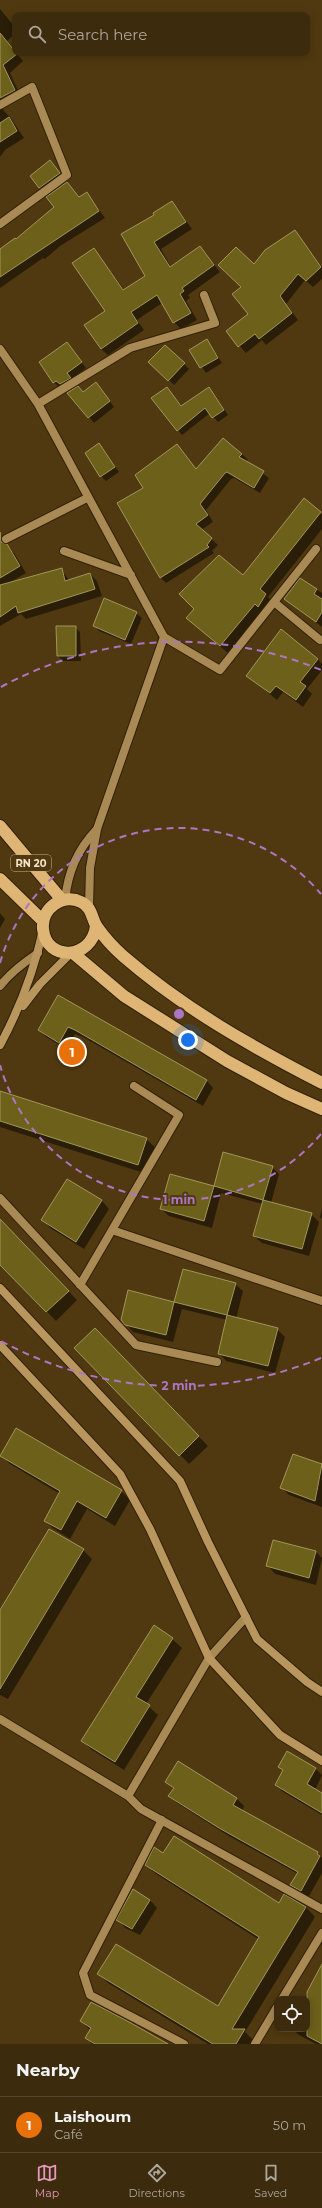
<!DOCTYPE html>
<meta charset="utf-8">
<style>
:root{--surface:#3c2b0c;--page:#47371a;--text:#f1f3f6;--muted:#aca79d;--line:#55472d;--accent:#e797bd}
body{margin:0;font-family:Montserrat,sans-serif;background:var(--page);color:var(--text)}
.controls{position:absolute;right:12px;bottom:12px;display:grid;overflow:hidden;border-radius:8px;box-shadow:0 2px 10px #0003}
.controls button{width:36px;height:36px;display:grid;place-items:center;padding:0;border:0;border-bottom:1px solid var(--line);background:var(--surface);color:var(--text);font:20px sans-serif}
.you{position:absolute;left:188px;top:1040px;width:14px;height:14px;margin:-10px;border:3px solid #fff;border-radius:50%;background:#1a73e8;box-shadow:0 0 0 6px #1a73e833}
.badge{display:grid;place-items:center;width:26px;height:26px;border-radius:50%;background:var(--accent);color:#fff;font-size:13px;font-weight:700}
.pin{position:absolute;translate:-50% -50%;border:2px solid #fff;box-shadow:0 1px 4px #0006}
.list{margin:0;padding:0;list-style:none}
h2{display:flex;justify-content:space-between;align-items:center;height:52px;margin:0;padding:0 16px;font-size:17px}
h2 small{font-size:13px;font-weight:400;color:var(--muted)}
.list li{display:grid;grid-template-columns:26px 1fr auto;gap:12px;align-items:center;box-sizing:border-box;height:56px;padding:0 16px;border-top:1px solid var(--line)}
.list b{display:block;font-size:15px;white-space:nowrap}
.list p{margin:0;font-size:13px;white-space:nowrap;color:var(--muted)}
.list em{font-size:13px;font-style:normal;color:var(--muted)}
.icon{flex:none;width:22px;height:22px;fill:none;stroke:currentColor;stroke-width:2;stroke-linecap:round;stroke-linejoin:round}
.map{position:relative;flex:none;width:322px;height:2044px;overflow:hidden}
.search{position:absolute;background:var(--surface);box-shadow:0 2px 10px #0003;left:12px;right:12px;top:12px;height:44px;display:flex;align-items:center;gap:10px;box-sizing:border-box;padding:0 14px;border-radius:8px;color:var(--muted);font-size:15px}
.sheet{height:108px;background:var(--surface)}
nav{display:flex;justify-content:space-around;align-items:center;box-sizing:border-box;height:56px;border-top:1px solid var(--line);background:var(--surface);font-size:11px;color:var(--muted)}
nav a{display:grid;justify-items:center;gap:2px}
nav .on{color:var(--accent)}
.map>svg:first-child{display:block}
.shadow{fill:#0007}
.building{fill:#6d601a;stroke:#a1955a}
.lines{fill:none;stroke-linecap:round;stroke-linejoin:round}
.street-casing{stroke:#312105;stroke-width:10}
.secondary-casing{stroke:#312105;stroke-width:10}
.highway-casing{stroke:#312105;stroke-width:14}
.street{stroke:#a98954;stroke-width:8}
.secondary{stroke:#b9965e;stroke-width:8}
.highway{stroke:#deb574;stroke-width:12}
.ring{fill:none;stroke:#ad76c4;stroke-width:2;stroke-dasharray:7 5}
.labels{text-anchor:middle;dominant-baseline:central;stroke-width:4;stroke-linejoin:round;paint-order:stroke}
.shield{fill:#503910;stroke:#c5b193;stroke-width:1}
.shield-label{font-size:10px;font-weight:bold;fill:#f7e5cb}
.centre{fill:#ad76c4;stroke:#503910;stroke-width:2}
.ring-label{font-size:12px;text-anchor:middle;font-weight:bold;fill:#ad76c4;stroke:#503910;stroke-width:4;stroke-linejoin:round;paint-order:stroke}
</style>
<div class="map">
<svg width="322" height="2044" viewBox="0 0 322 2044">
<rect width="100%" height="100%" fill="#503910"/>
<path class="shadow" d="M0 9 15 27V34L7 41 23 61 10 73 21 97 4 106 3 110 10 117 24 138 5 150 0 157Z
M50 161 65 179 45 193 31 176Z
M67 183 80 197 87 193 105 218 60 246 45 259 43 258 0 288V250L16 240 55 207Z
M172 202 192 229 161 249 171 267 200 247 220 272 188 295 190 298 186 301 197 320 181 329 174 322 162 303 137 320 144 330 108 355 101 349 107 312 94 249 125 291 146 276 156 215Z
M295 231 322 267V279L313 287 305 280 286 304 298 320 266 345 262 340 246 353 227 332 249 315 242 287 254 265Z
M207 340 222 363 206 373 190 350Z
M67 343 86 368 71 379 75 383 59 387 54 382Z
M184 364 189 369 174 385 155 367Z
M96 383 114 407 94 423 68 393H83Z
M171 393 182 406 213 393 228 415 218 422 210 413 182 435 152 398Z
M99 444 119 472 106 481 101 476Z
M177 445 197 470 242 454 248 460 246 462 269 478 260 493 234 478 231 479 206 510 213 522 201 530 218 545 212 551 214 553 166 583 160 577 144 488Z
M320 513 322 515V529L268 597 274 603 229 654 188 618 243 576Z
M7 546 14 553 26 573 9 583 61 569 69 580 90 574 97 581 102 596 26 619 21 614 0 626V550Z
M305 582 322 593V627L286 599Z
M136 613 142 618 131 644 99 631 94 625Z
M57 627H75L80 632 81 661H63L58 656Z
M318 659 322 664V670L307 689 312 694 303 707 283 692 277 700 248 676Z
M0 913 5 919 0 928Z
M58 997 207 1081 213 1088 203 1106 83 1037 75 1034 66 1049 46 1037 39 1030Z
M0 1092 146 1139 156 1148 147 1174 0 1127Z
M224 1153 272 1167 279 1174 271 1203 311 1214 319 1222 309 1256 262 1243 254 1236 263 1204 221 1193 212 1228 169 1216 161 1209 171 1175 214 1187Z
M68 1180 102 1201 109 1209 84 1249 50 1228 43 1220Z
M322 1208V1219L320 1217Z
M0 1220 77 1300 56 1321 0 1263Z
M183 1271 235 1284 243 1291 236 1319 277 1329 285 1337 275 1373 226 1361 219 1353 227 1320 182 1309 173 1342 133 1332 122 1320 129 1291 175 1303Z
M104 1339 208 1446 189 1464 76 1348Z
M1 1455 121 1491 130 1500 115 1526 87 1509 70 1539 54 1529 45 1521 60 1494 10 1464Z
M294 1455 322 1465V1507L289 1495 282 1488Z
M83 1550 92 1559 8 1699 0 1695V1612Z
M316 1552 322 1558 316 1585 275 1574 268 1566Z
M172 1639 182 1648 146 1704 158 1715 124 1770 92 1750 82 1741Z
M178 1762 237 1799 244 1806 242 1811 318 1853 322 1858V1873L308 1898 291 1885 298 1874 227 1835 177 1803 170 1796 174 1789 166 1782Z
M279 1767 315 1768 322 1775 315 1790 322 1794V1815L283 1792 276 1785 284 1771Z
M164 1854 279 1905 306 1907 315 1917 245 2032 253 2040 250 2044H208L108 1983 99 1974 219 2007 258 1939 156 1874 146 1865Z
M150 1900 157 1908 140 1935 125 1928 118 1920Z
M322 1966V2044H316L299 2035 293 2029H307V1999H304Z
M81 2021 163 2044H92L87 2038 91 2031Z"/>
<path class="building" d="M0 33 17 54 3 65 15 90 0 98Z
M9 117 17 131 0 142V123Z
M50 160 60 173 39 188 30 176Z
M67 182 79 197 87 192 99 211 0 277V249L15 238 16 239 54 207 46 197Z
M172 201 186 222 154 242 170 267 200 246 214 265 182 288 184 291 180 294 191 313 173 323 157 295 131 312 138 323 101 349 84 325 105 311 72 263 94 248 123 290 145 276 121 234 154 215 153 213Z
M295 230 321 267 306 281 298 274 280 296 292 313 259 339 255 334 238 347 226 331 248 314 232 294 241 287 218 265 236 247 254 264 265 250Z
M207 339 218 358 200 368 189 350Z
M67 342 82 362 67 373 71 378 60 384 56 381 53 383 39 362Z
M165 345 185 363 168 381 148 362Z
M96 382 110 401 88 418 67 393 78 386 83 392Z
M167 387 181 406 209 387 224 410 212 418 205 408 177 431 151 398Z
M223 438 242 454 239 457 264 471 254 488 227 472 225 473 200 504 208 515 196 524 212 538 207 545 209 547 160 578 117 503 143 488 135 475 177 444 196 469Z
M99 443 115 467 100 477 85 453Z
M304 498 321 512 260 589 266 594 258 607 255 604 220 646 186 618 194 609 179 594 219 555 243 575Z
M0 532 1 542 7 544 20 566 0 578Z
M62 568 65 581 90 573 95 589 18 613 16 606 0 617V585Z
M300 578 317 589 314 594 322 599V612L316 622 284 599Z
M104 598 137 612 125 640 93 626Z
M56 626H76V656H57Z
M281 629 318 659 300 682 306 686 296 700 276 686 270 693 246 676Z
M58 995 207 1080 196 1100 75 1030 68 1027 59 1043 38 1030Z
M0 1091 147 1138 138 1165 0 1121Z
M223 1152 273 1166 263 1200 214 1186Z
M170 1174 214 1186 204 1221 160 1209Z
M67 1179 102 1200 76 1242 41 1220Z
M263 1200 312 1213 302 1249 253 1236Z
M0 1219 69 1291 46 1312 0 1265Z
M183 1269 236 1283 227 1315 174 1302Z
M128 1290 174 1302 166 1335 125 1325 121 1320Z
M227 1315 278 1328 268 1366 218 1354Z
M95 1328 199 1436 179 1456 74 1348Z
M16 1428 122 1490 106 1518 77 1501 61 1530 44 1521 60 1491 0 1456Z
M293 1454 322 1464 315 1501 280 1488Z
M49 1529 84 1549 0 1689V1610Z
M273 1540 316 1551 309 1578 266 1566Z
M154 1625 173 1638 136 1697 150 1705 115 1762 81 1741Z
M287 1751 316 1768 307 1784 322 1793V1813L275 1785 283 1770 278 1767Z
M178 1761 237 1798 233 1805 318 1852 317 1854 320 1856 301 1891 290 1885 298 1872 219 1828 168 1796 174 1788 165 1782Z
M174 1836 279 1903 284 1894 306 1907 232 2029H245L236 2044H213L97 1974 116 1944 218 2006 259 1937 145 1865 154 1847 163 1853Z
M133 1889 150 1900 132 1929 116 1920Z
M322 1964V2044L307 2036V1992Z
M91 2002 131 2023 168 2044H95L85 2038 91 2028 80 2021Z"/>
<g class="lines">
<defs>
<path id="street" d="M0 105 32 87 67 175 0 224
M0 349 38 404 164 637 97 829 90 868 89 908
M38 404 130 348 215 323 204 295
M6 539 87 498
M64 551 131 575
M274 602 320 640
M164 637 220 670 316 549
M65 900C68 872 77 850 97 829
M0 986C11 972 23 963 38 953
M0 1198 136 1345 217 1362
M112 1230 322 1301
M80 1285 179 1115 134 1086
M0 1719 128 1796 209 1658 246 1617
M128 1796 141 1809 322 1909
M162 1820 83 1973 90 1995 184 2044
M282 1999 322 1933
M255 2044 277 2007"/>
<path id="secondary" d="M23 1006 40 984 71 953
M0 1045C20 1008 34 971 43 930
M0 1288 180 1481 208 1542 257 1639 307 1682 322 1692
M0 1345 120 1474 150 1529 209 1658 280 1735 322 1761"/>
<path id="highway" d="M0 826 62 900
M0 879 43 921
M96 926C92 960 46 962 43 929 41 908 63 893 81 902 93 908 91 918 97 927 104 937 114 948 123 956 183 1008 252 1047 322 1083
M73 953 124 996 227 1061 286 1093 322 1109"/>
</defs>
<use href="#street" class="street-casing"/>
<use href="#secondary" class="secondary-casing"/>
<use href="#highway" class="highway-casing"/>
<use href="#street" class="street"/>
<use href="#secondary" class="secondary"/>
<use href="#highway" class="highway"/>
</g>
<g class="ring">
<path d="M321 1134A186 186 0 0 1 0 1065M0 963A186 186 0 0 1 321 894"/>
<path d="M321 1358A372 372 0 0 1 1 1341M1 687A372 372 0 0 1 321 670"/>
</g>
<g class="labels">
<rect class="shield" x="11" y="855" width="40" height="16" rx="3"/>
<g class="shield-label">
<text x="31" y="863">RN 20</text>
</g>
</g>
<circle cx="179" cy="1014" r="6" class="centre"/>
<g class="ring-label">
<text x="179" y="1204">1 min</text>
<text x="179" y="1390">2 min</text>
</g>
</svg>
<div class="controls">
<button><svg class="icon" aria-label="locate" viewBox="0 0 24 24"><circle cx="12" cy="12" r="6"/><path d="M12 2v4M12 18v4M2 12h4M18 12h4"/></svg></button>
</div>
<div class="you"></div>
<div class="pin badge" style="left:72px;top:1052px;background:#e8710a">1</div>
<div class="search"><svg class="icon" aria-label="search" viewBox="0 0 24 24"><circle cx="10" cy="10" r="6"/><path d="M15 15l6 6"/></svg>Search here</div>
</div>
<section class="sheet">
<h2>Nearby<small></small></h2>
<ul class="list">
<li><span class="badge" style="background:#e8710a">1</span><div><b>Laishoum</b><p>Café</p></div><em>50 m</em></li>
</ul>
</section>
<nav>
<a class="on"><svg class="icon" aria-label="map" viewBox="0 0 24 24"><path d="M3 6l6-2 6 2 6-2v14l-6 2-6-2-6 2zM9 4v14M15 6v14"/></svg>Map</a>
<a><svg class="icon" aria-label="directions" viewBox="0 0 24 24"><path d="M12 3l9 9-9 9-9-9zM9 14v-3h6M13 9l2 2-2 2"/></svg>Directions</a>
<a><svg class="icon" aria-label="saved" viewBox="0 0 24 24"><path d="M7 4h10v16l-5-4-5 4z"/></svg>Saved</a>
</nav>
